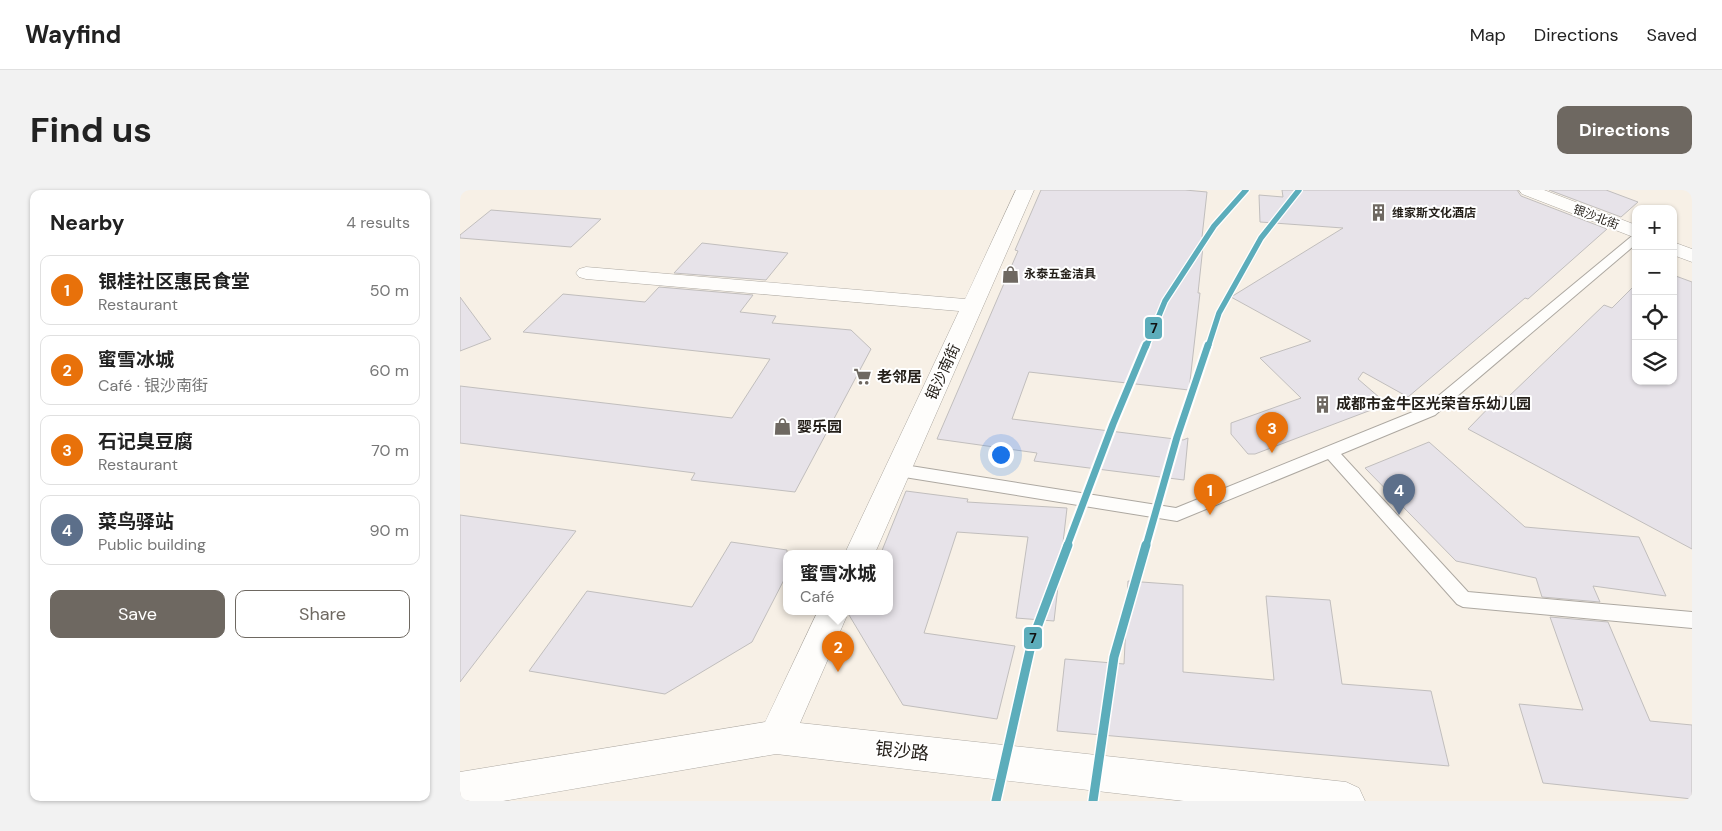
<!DOCTYPE html>
<meta charset="utf-8">
<style>
:root{--surface:#fff;--page:#f2f2f2;--text:#222;--muted:#767676;--line:#e0e0e0;--accent:#6e6861}
body{margin:0;font-family:"DM Sans","Noto Sans SC",sans-serif;background:var(--page);color:var(--text)}
.controls{position:absolute;right:15px;top:15px;display:grid;overflow:hidden;border-radius:10px;box-shadow:0 1px 4px #0004}
.controls button{width:45px;height:45px;display:grid;place-items:center;padding:0;border:0;border-bottom:1px solid var(--line);background:var(--surface);color:var(--text);font:25px sans-serif}
.you{position:absolute;left:540px;top:264px;width:18px;height:18px;margin:-12px;border:4px solid #fff;border-radius:50%;background:#1a73e8;box-shadow:0 0 0 8px #1a73e833}
.badge{display:grid;place-items:center;width:32px;height:32px;border-radius:50%;background:var(--accent);color:#fff;font-size:16px;font-weight:700}
.pin{position:absolute;translate:-50% -41px;filter:drop-shadow(0 1px 2px #0008)}
.pin::after{content:'';position:absolute;top:26px;width:18px;height:15px;background:inherit;clip-path:polygon(0 0,100% 0,50% 100%)}
.popup{position:absolute;left:323px;top:360px;width:110px;height:65px;box-sizing:border-box;display:grid;place-content:center;border-radius:10px;background:var(--surface);filter:drop-shadow(0 1px 4px #0005);font-size:16px;white-space:nowrap;color:var(--muted)}
.popup b{font-size:19px;color:var(--text)}
.popup::after{content:'';position:absolute;left:50%;top:100%;margin-left:-10px;border:10px solid transparent;border-top-color:var(--surface)}
.list{margin:0;padding:0;list-style:none}
h2{display:flex;justify-content:space-between;align-items:center;height:65px;margin:0;padding:0 20px;font-size:21px}
h2 small{font-size:16px;font-weight:400;color:var(--muted)}
.list li{display:grid;grid-template-columns:32px 1fr auto;gap:15px;align-items:center;box-sizing:border-box;height:70px;margin:0 10px 10px;padding:0 10px;border:1px solid var(--line);border-radius:10px}
.list b{display:block;font-size:19px;white-space:nowrap}
.list p{margin:0;font-size:16px;white-space:nowrap;color:var(--muted)}
.list em{font-size:16px;font-style:normal;color:var(--muted)}
.actions{display:flex;gap:10px;padding:15px 20px}
.actions a{flex:1;padding:11px 0;border:1px solid var(--accent);border-radius:10px;text-align:center;font-size:18px;color:var(--accent)}
.actions .main{background:var(--accent);color:#fff}
.icon{flex:none;width:28px;height:28px;fill:none;stroke:currentColor;stroke-width:2;stroke-linecap:round;stroke-linejoin:round}
.map{position:relative;flex:none;width:1232px;height:611px;overflow:hidden;border-radius:10px}
header{display:flex;align-items:center;gap:30px;box-sizing:border-box;height:70px;padding:0 25px;background:var(--surface);border-bottom:1px solid var(--line)}
header strong{font-size:24px}
nav{display:flex;gap:28px;margin-inline-start:auto;font-size:18px}
.intro{display:flex;align-items:center;justify-content:space-between;box-sizing:border-box;height:120px;padding:0 30px}
h1{margin:0;font-size:35px}
.button{padding:12px 22px;border-radius:10px;background:var(--accent);color:#fff;font-size:18px;font-weight:700}
main{display:flex;gap:30px;padding:0 30px}
aside{flex:1;background:var(--surface);border-radius:10px;box-shadow:0 1px 4px #0004}
.map>svg:first-child{display:block}
.building{fill:#e7e3e9;stroke:#c1bebd}
.lines{fill:none;stroke-linecap:round;stroke-linejoin:round}
.service-casing{stroke:#ada8a1;stroke-width:2}
.minor-casing{stroke:#ada8a1;stroke-width:1}
.tertiary-casing{stroke:#ada8a1;stroke-width:1}
.service{fill:#fefdfb;fill-rule:evenodd}
.minor{fill:#fefdfb;fill-rule:evenodd}
.tertiary{fill:#fefdfb;fill-rule:evenodd}
.metro-1-far2-casing{stroke:#fff;stroke-width:8}
.metro-1-far1-casing{stroke:#fff;stroke-width:11}
.metro-1-casing{stroke:#fff;stroke-width:12}
.metro-1-far2{stroke:#5cadbb;stroke-width:5.5}
.metro-1-far1{stroke:#5cadbb;stroke-width:7}
.metro-1{stroke:#5cadbb;stroke-width:9}
.labels{text-anchor:middle;dominant-baseline:central;stroke-width:4;stroke-linejoin:round;paint-order:stroke}
.far-poi-label{font-size:12px;font-weight:bold;fill:#241f19;stroke:#fff;text-anchor:start}
.far-street-label{font-size:12px;fill:#241f19;stroke:#fff}
.street-label{font-size:15px;fill:#241f19;stroke:#fff}
.poi-label{font-size:15px;font-weight:bold;fill:#241f19;stroke:#fff;text-anchor:start}
.near-street-label{font-size:18px;fill:#241f19;stroke:#fff}
.line-badge{stroke:#fff;stroke-width:2}
.pale-badge-label{font-size:14px;text-anchor:middle;font-weight:bold;fill:#111}
</style>
<header>
<strong>Wayfind</strong>
<nav><a>Map</a><a>Directions</a><a>Saved</a></nav>
</header>
<div class="intro"><h1>Find us</h1><a class="button">Directions</a></div>
<main>
<aside>
<h2>Nearby<small>4 results</small></h2>
<ul class="list">
<li><span class="badge" style="background:#e8710a">1</span><div><b>银桂社区惠民食堂</b><p>Restaurant</p></div><em>50 m</em></li>
<li><span class="badge" style="background:#e8710a">2</span><div><b>蜜雪冰城</b><p>Café · 银沙南街</p></div><em>60 m</em></li>
<li><span class="badge" style="background:#e8710a">3</span><div><b>石记臭豆腐</b><p>Restaurant</p></div><em>70 m</em></li>
<li><span class="badge" style="background:#5c6f8a">4</span><div><b>菜鸟驿站</b><p>Public building</p></div><em>90 m</em></li>
</ul>
<div class="actions"><a class="main">Save</a><a>Share</a></div>
</aside>
<div class="map">
<svg width="1232" height="611" viewBox="0 0 1232 611">
<rect width="100%" height="100%" fill="#f7f0e6"/>
<path class="building" d="M581 0H725L747 2 742 47H744L738 103H740L729 200 569 182 552 229 723 250 728 248 724 290 574 271 577 263 477 249 558 61 555 60Z
M822 0H1057L1061 6 1147 39 1068 109 1065 108 948 207 903 182 898 189 927 214 795 264H788L771 244V233L841 208 800 168 851 151 771 107 883 38 800 32 799 5 823 7Z
M1089 0H1146L1178 12 1161 27Z
M31 20 141 29 111 57 0 48V45Z
M242 53 328 63 306 90 214 83Z
M1213 85 1232 92V359L1008 239 1040 206 1046 209 1144 115 1152 118 1176 94V191H1213Z
M199 97 293 105 280 122 316 126 312 133 391 140 411 159 335 302 231 290 235 283 0 253V196L272 228 310 169 63 142 103 104 185 112Z
M0 107 31 149 0 161Z
M969 252 1065 337 1179 347 1206 406 1133 396 1140 412 1082 407 1076 388 996 371 905 278Z
M446 301 508 309 507 312 607 318 594 431 556 428 568 347 497 342 464 443 555 456 537 529 443 515 389 425 391 421H429V363H421Z
M0 325 116 341 0 492Z
M271 352 327 360V384L292 452 205 504 69 481 127 401 232 417Z
M668 391 723 395V482L814 490 806 406 870 410 882 494 971 501 989 576 597 541 605 469 664 474Z
M1090 427 1148 432 1190 531 1232 535V609L1083 593 1059 514 1123 520Z"/>
<g class="lines">
<defs>
<path id="service" d="M1176 45V54L975 225 881 264 1008 402 1232 422V438L1003 417 997 414 868 269 717 331 438 286 432 284 430 280 432 276 438 274 716 318 965 217 1172 46Z"/>
<path id="minor" d="M556 0H574L415 363H385L499 121 126 89 119 87 116 83 119 79 126 77 505 109Z
M358 421H389L340 533 886 592 899 598 905 611H724L316 564 43 611H0V582L305 532Z"/>
<path id="tertiary" d="M1059 0H1084L1176 35V48L1062 4Z
M1213 52 1232 59V72L1213 65Z"/>
</defs>
<use href="#service" class="service-casing"/>
<use href="#minor" class="minor-casing"/>
<use href="#tertiary" class="tertiary-casing"/>
<use href="#service" class="service"/>
<use href="#minor" class="minor"/>
<use href="#tertiary" class="tertiary"/>
<defs>
<path id="metro-1-far2" d="M686 157 705 111 754 36 786 0
M748 157 759 123 801 48 839 0"/>
<path id="metro-1-far1" d="M607 356 653 234 686 155
M686 356 717 247 748 155"/>
<path id="metro-1" d="M536 611 572 451 608 355
M633 611 654 467 686 355"/>
</defs>
<use href="#metro-1-far2" class="metro-1-far2-casing"/>
<use href="#metro-1-far1" class="metro-1-far1-casing"/>
<use href="#metro-1" class="metro-1-casing"/>
<use href="#metro-1-far2" class="metro-1-far2"/>
<use href="#metro-1-far1" class="metro-1-far1"/>
<use href="#metro-1" class="metro-1"/>
</g>
<defs>
<symbol id="building-bare" viewBox="-9 -9 18 18"><path d="M-4-6H4V6H1V3H-1V6H-4ZM-2.5-4.3h1.7v1.8h-1.7ZM.8-4.3h1.7v1.8H.8ZM-2.5-1h1.7V.8h-1.7ZM.8-1h1.7V.8H.8Z" fill="#6e6861" stroke="#fff" stroke-width="2.5" paint-order="stroke"/></symbol>
<symbol id="shop-bare" viewBox="-9 -9 18 18"><path d="M-5-2.5h2.3a2.7 3.5 0 0 1 5.4 0H5L5.5 6h-11ZM-1.5-2.5h3a1.5 2.3 0 0 0-3 0Z" fill="#6e6861" stroke="#fff" stroke-width="2.5" paint-order="stroke"/></symbol>
<symbol id="supermarket-bare" viewBox="-9 -9 18 18"><path d="M-6-5.5h2.5l.6 2H6L4.5 2H-2.5L-4.4-4H-6ZM-1.5 3.2a1.3 1.3 0 1 0 .1 0ZM3 3.2a1.3 1.3 0 1 0 .1 0Z" fill="#6e6861" stroke="#fff" stroke-width="2.5" paint-order="stroke"/></symbol>
</defs>
<g fill-rule="evenodd">
<use href="#building-bare" x="906" y="10" width="25" height="25"/>
<use href="#shop-bare" x="538" y="72" width="25" height="25"/>
<use href="#supermarket-bare" x="390" y="174" width="25" height="25"/>
<use href="#building-bare" x="850" y="202" width="25" height="25"/>
<use href="#shop-bare" x="310" y="224" width="25" height="25"/>
</g>
<g class="labels">
<g class="far-poi-label">
<text x="932" y="23">维家斯文化酒店</text>
<text x="564" y="84">永泰五金洁具</text>
</g>
<g class="far-street-label">
<text transform="translate(1136 27) rotate(21)">银沙北街</text>
</g>
<g class="street-label">
<text transform="translate(483 182) rotate(-65)">银沙南街</text>
</g>
<g class="poi-label">
<text x="417" y="187">老邻居</text>
<text x="876" y="214">成都市金牛区光荣音乐幼儿园</text>
<text x="337" y="237">婴乐园</text>
</g>
<g class="near-street-label">
<text transform="translate(442 561) rotate(6)">银沙路</text>
</g>
</g>
<g class="line-badge">
<rect x="684" y="126" width="19" height="24" rx="5" fill="#5cadbb"/>
<rect x="563" y="436" width="20" height="24" rx="5" fill="#5cadbb"/>
</g>
<g class="pale-badge-label">
<text x="694" y="143">7</text>
<text x="573" y="453">7</text>
</g>
</svg>
<div class="controls">
<button>+</button>
<button>−</button>
<button><svg class="icon" aria-label="locate" viewBox="0 0 24 24"><circle cx="12" cy="12" r="6"/><path d="M12 2v4M12 18v4M2 12h4M18 12h4"/></svg></button>
<button><svg class="icon" aria-label="layers" viewBox="0 0 24 24"><path d="M12 4l9 5-9 5-9-5zM3 14l9 5 9-5"/></svg></button>
</div>
<div class="you"></div>
<div class="pin badge" style="left:750px;top:325px;background:#e8710a">1</div>
<div class="pin badge" style="left:378px;top:482px;background:#e8710a">2</div>
<div class="popup"><b>蜜雪冰城</b>Café</div>
<div class="pin badge" style="left:812px;top:263px;background:#e8710a">3</div>
<div class="pin badge" style="left:939px;top:325px;background:#5c6f8a">4</div>
</div>
</main>
